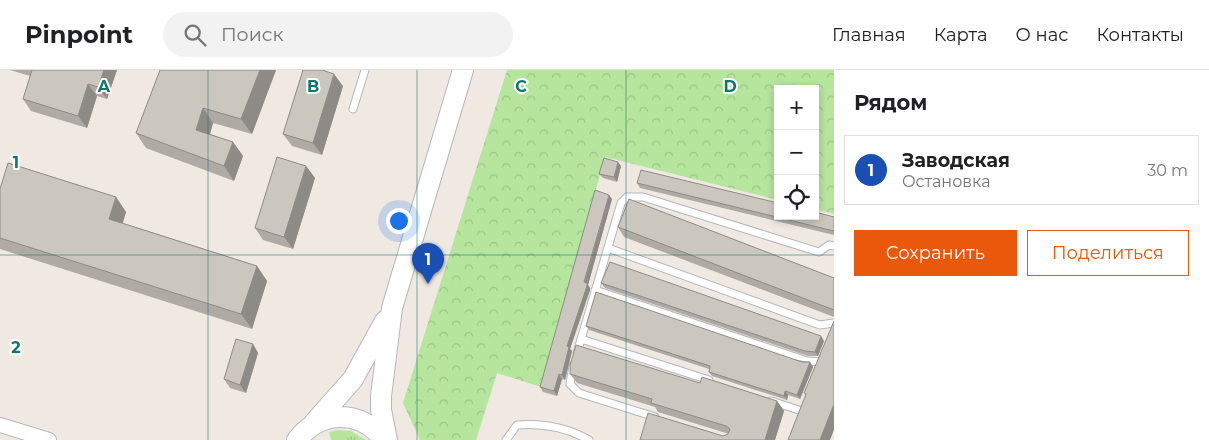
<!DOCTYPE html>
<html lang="ru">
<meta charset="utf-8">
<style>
:root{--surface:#fff;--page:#f2f2f2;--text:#202124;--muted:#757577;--line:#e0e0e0;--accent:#ea580c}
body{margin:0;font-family:Montserrat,sans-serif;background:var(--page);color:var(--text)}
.controls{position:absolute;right:15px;top:15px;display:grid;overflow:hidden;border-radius:0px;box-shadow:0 2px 8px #0003}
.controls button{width:45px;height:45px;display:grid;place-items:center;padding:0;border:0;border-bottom:1px solid var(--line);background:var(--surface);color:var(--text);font:25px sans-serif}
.you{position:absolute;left:398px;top:150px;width:18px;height:18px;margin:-12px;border:4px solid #fff;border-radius:50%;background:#1a73e8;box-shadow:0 0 0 8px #1a73e833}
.badge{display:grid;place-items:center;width:32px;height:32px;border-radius:50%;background:var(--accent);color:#fff;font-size:16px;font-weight:700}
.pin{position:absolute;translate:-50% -41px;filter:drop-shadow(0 1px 2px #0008)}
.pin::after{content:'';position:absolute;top:26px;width:18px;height:15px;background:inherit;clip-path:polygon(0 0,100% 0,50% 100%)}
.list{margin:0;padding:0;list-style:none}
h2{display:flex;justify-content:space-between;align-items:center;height:65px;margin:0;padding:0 20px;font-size:21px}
h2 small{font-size:16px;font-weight:400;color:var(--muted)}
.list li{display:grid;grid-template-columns:32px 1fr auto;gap:15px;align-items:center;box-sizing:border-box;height:70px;margin:0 10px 10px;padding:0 10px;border:1px solid var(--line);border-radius:0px}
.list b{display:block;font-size:19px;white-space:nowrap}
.list p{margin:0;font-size:16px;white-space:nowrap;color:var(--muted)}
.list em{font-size:16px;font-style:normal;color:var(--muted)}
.actions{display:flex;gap:10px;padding:15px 20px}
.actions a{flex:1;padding:11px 0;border:1px solid var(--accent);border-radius:0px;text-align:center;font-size:18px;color:var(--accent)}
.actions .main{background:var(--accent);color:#fff}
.icon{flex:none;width:28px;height:28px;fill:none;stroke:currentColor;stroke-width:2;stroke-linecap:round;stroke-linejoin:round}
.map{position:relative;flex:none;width:834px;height:370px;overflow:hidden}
header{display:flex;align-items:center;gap:30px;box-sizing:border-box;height:70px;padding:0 25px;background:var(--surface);border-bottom:1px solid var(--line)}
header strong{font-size:24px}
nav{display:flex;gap:28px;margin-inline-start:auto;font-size:18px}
.search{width:350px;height:45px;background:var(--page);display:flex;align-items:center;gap:12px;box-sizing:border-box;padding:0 18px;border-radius:28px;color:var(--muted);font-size:19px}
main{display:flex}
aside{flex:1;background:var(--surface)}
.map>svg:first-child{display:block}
.grass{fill:url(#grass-tufts)}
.forest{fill:url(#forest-crowns)}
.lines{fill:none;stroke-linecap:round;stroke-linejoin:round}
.service-casing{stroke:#b4b7c1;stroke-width:9}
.minor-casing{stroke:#b4b7c1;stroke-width:16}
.secondary-casing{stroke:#b4b7c1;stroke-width:22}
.service{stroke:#fff;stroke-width:7}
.minor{stroke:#fff;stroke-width:14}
.secondary{stroke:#fff;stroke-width:20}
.wall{fill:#afaba4}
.shaded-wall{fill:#8e8b86}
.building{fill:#cbc7bf;stroke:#8e8b86}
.grid{fill:none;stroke:#0f766e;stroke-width:1;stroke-opacity:0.55}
.grid-label{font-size:16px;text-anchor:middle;font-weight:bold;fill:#0f766e;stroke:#fff;stroke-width:4;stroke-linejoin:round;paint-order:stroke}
</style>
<header>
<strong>Pinpoint</strong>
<div class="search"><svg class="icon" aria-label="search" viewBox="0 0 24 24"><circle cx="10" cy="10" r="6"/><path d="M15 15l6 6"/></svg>Поиск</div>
<nav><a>Главная</a><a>Карта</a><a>О нас</a><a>Контакты</a></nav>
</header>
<main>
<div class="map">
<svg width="834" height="370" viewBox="0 0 834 370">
<defs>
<pattern id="grass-tufts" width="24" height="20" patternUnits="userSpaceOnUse" patternTransform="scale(1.25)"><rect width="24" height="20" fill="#b6e59e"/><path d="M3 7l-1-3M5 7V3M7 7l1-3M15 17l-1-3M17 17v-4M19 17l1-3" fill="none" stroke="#9dc588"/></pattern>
<pattern id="forest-crowns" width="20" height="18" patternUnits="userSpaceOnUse" patternTransform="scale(1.25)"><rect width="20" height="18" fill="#b6e59e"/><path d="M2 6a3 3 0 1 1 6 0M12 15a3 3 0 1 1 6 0" fill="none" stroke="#9dc588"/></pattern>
</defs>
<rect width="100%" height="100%" fill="#efe9e1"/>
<path class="grass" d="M338 360 351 361 366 370H331L329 362Z"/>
<path class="forest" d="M507 0H834V144L815 139V19H778V130L605 87 541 317 497 303 476 370H420L403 333Z"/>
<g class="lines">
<defs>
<path id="service" d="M353 39 365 0
M608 178 803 249 820 255 834 253
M595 220 807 291 822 292
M581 269 709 310
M577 283 621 133 627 127H643L819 182 829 175 834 176
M573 296 570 314 579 323 655 347
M771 331 802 341
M506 370 517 355C543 353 566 357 589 370"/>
<path id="minor" d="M0 355 49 370"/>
<path id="secondary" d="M314 353 353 309 385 251
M297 370C320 340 361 339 384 370
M387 370 381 340V326L392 238 463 0"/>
</defs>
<use href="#service" class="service-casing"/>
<use href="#minor" class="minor-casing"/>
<use href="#secondary" class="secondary-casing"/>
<use href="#service" class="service"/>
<use href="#minor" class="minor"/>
<use href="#secondary" class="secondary"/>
</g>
<path class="wall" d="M10 0H117L107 29 97 26 87 58 31 41 23 29 30 6Z
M160 0H276L252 64 213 53 210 64 233 72 243 86 234 111 146 78 136 63Z
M343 16 322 85 292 76 283 64Z
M306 96 315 108 293 179 263 170 255 158Z
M621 96 617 112 603 108 599 104Z
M637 113 834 147V165L640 118Z
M0 119 116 127 126 142 123 153 257 196 267 211 252 259 0 179Z
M612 129 588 215 590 218V220L570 279 572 281 565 310 562 309 557 326 543 322 540 317Z
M618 157 834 208V247L624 167Z
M601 213 824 271 818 286H808L605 218Z
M586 256 810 292 813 297 800 329 788 325 787 330 712 306 709 302V299L589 260Z
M253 274 258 283 246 323 230 318 224 309Z
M570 304 700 313 777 331 784 341 775 370H640L723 366 729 364 658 342 655 337 577 313Z"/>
<path class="shaded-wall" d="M104 0H117L107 29 98 17Z
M260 0H276L252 64 241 49Z
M334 4 343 16 322 85 313 73Z
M88 14 97 26 87 58 78 46Z
M203 38 213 53 207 75 196 60Z
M233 72 243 86 234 111 224 96Z
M618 92 621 96 617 112 614 107Z
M306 96 315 108 293 179 284 167Z
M609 125 612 129 588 215 590 218V220L570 279 572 281 565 310 562 305 567 276Z
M116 127 126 142 119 164 109 149Z
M257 196 267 211 252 259 241 244Z
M821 266 824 271 818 286 815 282Z
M253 274 258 283 246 323 240 315Z
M810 292 813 297 800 329 797 325Z
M559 304 562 309 557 326 554 321Z
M785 321 788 325 787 330 784 326Z
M777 331 784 341 775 370H765Z
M834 334V360L830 370H820Z"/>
<path class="building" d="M32 0H104L98 17 88 14 78 46 23 29Z
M160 0H260L241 49 203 38 196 60 233 72 224 96 136 63Z
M303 0H322L334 4 313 73 283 64Z
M277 87 306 96 284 167 255 158Z
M604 88 618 92 614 107 599 104Z
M8 93 116 127 109 149 257 196 241 244 0 168V119Z
M641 100 778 133V146H815V142L834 147V161L637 113Z
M595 120 609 125 584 212 587 213V216L567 276 569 277 562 305 559 304 554 321 540 317Z
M629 129 834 208V240L618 157Z
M610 192 821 266 815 282 805 281 601 213Z
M596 222 802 292H810L797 325 785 321 784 326 709 302 710 296 586 256Z
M834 251V334L820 370H788L806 324 804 323Z
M236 269 253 274 240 315 224 309Z
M576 275 700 313 702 307 777 331 765 370H640L648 343 723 366 728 364 730 359 726 356 651 333 652 329 570 304V295Z"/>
<path class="grid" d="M208 0V370M417 0V370M626 0V370M0 185H834"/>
<g class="grid-label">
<text x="104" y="22">A</text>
<text x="313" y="22">B</text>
<text x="521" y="22">C</text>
<text x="730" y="22">D</text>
<text x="16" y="98">1</text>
<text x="16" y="283">2</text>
</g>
</svg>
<div class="controls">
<button>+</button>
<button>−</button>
<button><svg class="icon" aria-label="locate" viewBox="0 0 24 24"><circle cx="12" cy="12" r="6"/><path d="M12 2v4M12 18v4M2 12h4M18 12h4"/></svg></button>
</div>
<div class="you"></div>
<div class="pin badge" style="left:428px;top:214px;background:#1a4fb4">1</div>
</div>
<aside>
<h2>Рядом<small></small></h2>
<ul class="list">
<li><span class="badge" style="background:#1a4fb4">1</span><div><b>Заводская</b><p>Остановка</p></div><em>30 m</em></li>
</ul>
<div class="actions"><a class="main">Сохранить</a><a>Поделиться</a></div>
</aside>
</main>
